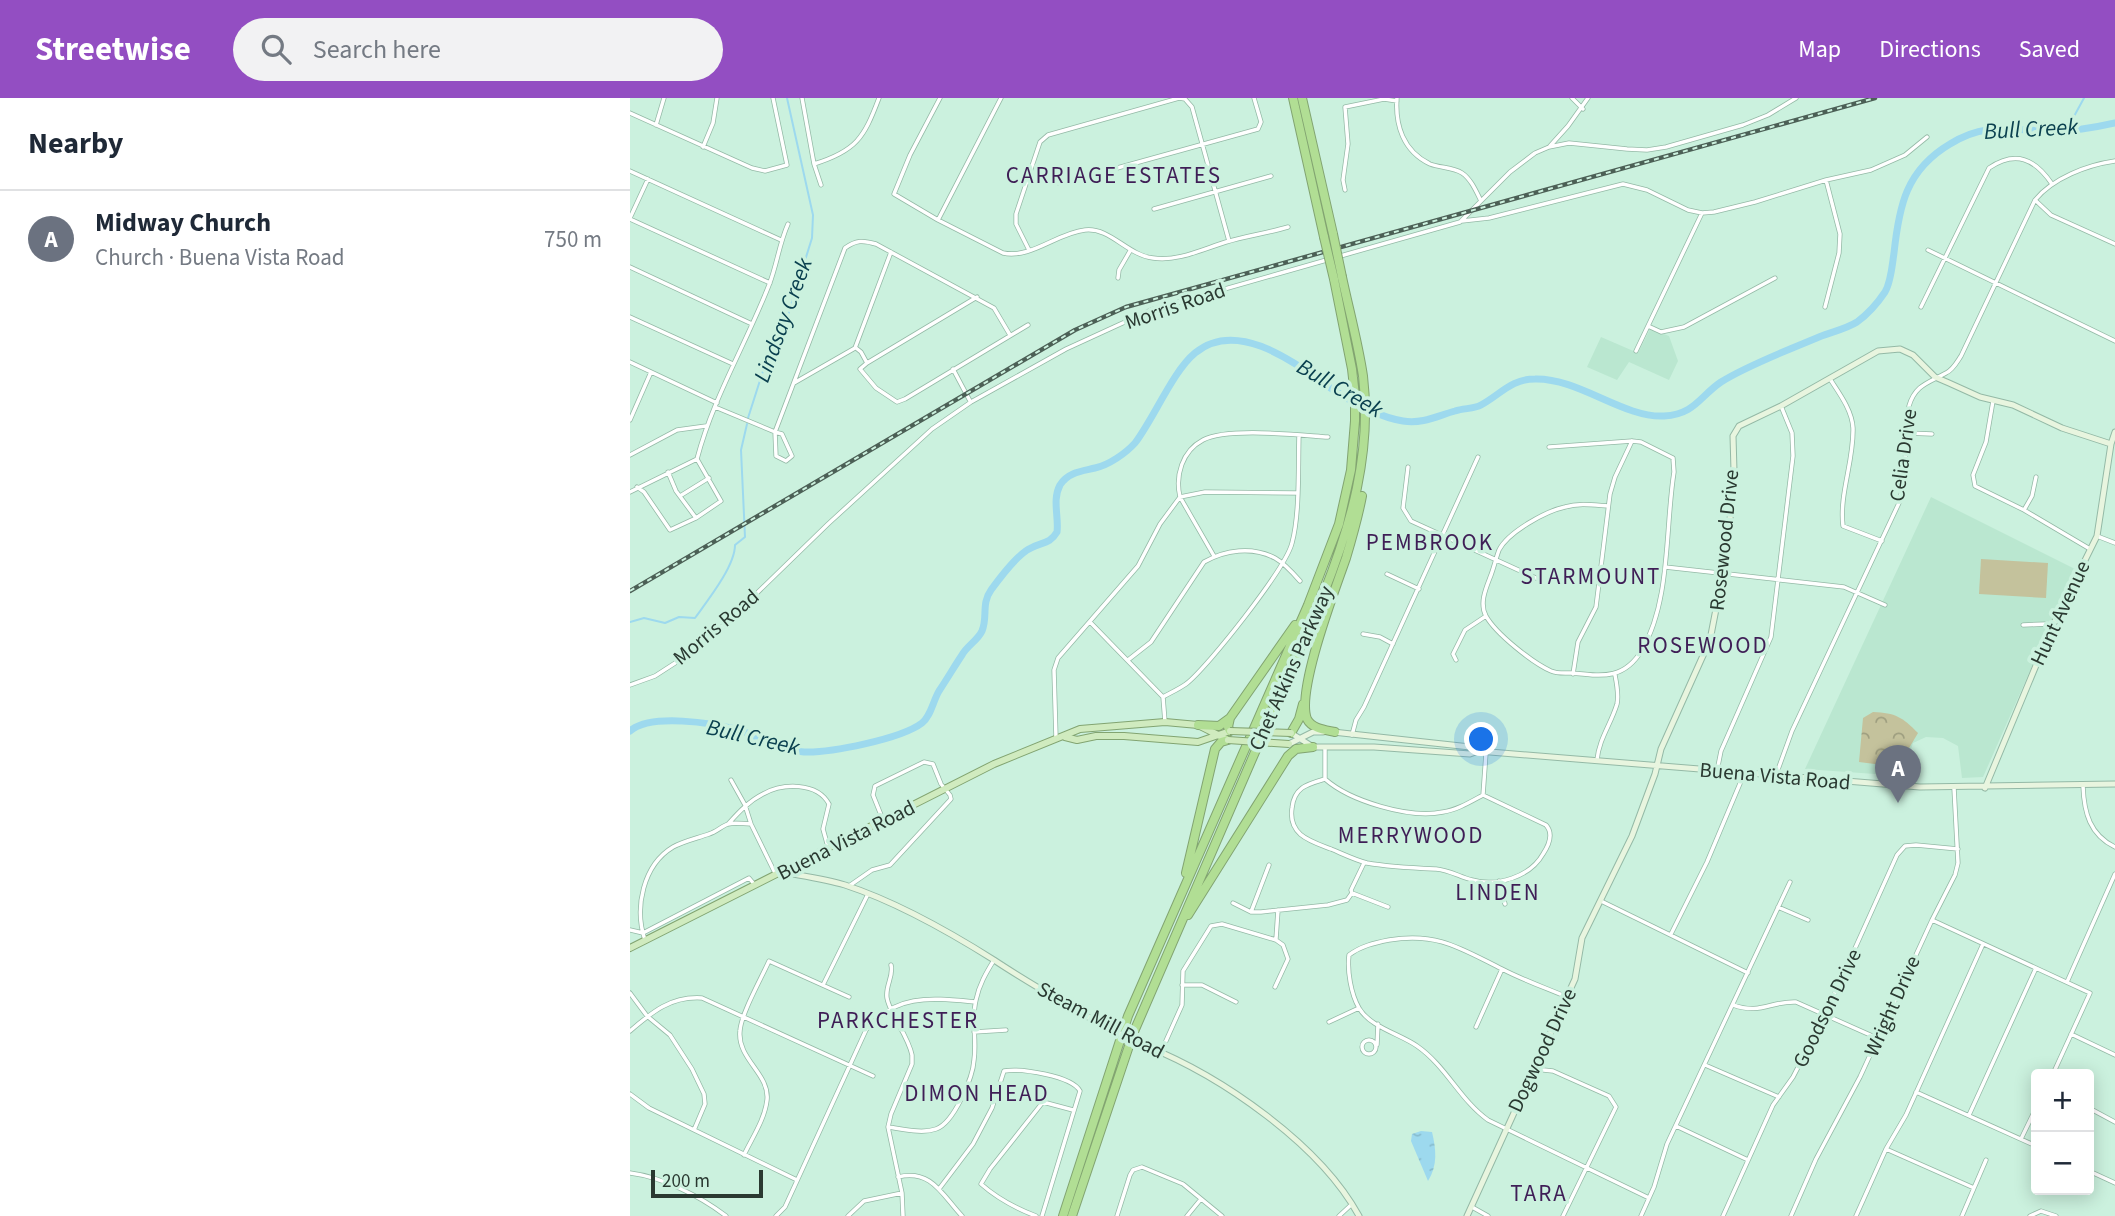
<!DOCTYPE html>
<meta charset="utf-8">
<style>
:root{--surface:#fff;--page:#f2f2f3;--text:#1f2937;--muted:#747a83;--line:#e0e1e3;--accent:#934ec2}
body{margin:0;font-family:"Source Sans 3",sans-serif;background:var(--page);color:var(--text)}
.controls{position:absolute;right:21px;bottom:21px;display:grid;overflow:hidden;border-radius:7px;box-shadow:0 4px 18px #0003}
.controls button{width:63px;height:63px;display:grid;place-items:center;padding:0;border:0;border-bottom:2px solid var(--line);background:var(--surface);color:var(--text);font:35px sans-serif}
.scale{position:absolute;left:21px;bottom:18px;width:112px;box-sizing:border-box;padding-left:7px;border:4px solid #2a3931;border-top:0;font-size:19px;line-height:24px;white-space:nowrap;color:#2a3931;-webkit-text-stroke:5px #cbf1de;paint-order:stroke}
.you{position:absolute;left:852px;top:642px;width:24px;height:24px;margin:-18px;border:5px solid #fff;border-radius:50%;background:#1a73e8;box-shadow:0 0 0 10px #1a73e833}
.badge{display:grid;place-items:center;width:46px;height:46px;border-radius:50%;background:var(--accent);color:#fff;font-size:23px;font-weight:700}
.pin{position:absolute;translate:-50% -58px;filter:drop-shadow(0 2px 4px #0008)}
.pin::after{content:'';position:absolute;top:37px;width:24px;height:21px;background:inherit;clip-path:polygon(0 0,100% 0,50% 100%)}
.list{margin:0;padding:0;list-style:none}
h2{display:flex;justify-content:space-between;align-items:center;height:91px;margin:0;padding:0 28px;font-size:30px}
h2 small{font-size:23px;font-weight:400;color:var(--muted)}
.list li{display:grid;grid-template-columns:46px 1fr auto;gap:21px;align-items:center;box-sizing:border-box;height:98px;padding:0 28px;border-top:2px solid var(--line)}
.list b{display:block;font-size:26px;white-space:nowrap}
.list p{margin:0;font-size:23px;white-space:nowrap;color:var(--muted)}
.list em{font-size:23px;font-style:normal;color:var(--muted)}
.icon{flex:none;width:38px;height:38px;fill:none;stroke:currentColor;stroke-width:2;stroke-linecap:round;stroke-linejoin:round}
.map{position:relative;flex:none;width:1485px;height:1118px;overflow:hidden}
header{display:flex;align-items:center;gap:42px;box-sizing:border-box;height:98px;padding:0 35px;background:var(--accent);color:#fff}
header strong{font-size:33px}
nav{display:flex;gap:38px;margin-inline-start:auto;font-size:24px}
.search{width:490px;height:63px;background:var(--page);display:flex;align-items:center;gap:18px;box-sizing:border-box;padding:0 24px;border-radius:38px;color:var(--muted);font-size:26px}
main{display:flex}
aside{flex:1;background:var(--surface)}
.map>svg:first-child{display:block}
.built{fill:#bae7d0}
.park{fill:url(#park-crowns)}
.pitch{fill:#c4c29c}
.water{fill:url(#water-ripples)}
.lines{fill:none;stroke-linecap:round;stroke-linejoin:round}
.stream{stroke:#9dd9ee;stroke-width:2}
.river{stroke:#9dd9ee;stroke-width:7}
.street-casing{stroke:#94b9a6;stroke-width:5}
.secondary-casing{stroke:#94b9a6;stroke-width:7}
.primary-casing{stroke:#82a471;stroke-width:8}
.highway-casing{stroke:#82a471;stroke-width:10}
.street{stroke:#fff;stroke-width:3.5}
.secondary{stroke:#e8f5df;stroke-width:5}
.primary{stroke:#d0ebbf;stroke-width:6}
.highway{stroke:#b1de94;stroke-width:8}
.rail-casing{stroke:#4c6056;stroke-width:4.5}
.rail{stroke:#cbf1de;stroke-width:2;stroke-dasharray:5;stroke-linecap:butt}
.secondary-bridge-casing{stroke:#94b9a6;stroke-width:7;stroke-linecap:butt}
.primary-bridge-casing{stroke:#82a471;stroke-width:8;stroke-linecap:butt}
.highway-bridge-casing{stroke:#82a471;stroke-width:10;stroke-linecap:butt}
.secondary-bridge{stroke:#e8f5df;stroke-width:5}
.primary-bridge{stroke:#d0ebbf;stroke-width:6}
.highway-bridge{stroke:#b1de94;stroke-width:8}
.labels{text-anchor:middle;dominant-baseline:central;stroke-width:7;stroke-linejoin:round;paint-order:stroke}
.street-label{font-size:21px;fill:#2a3931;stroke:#cbf1de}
.water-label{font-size:23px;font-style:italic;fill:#0a404f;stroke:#cbf1de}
.neighbourhood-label{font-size:23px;letter-spacing:2px;fill:#3f1e56;stroke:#cbf1de}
</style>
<header>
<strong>Streetwise</strong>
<div class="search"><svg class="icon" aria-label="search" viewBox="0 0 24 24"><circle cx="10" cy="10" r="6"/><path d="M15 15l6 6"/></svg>Search here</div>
<nav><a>Map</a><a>Directions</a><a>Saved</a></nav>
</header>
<main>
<aside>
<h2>Nearby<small></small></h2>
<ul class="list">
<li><span class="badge" style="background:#6b7280">A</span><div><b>Midway Church</b><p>Church · Buena Vista Road</p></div><em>750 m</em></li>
</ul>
</aside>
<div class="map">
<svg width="1485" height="1118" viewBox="0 0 1485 1118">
<defs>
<pattern id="park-crowns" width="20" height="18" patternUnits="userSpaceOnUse" patternTransform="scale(1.75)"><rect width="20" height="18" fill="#c4c29c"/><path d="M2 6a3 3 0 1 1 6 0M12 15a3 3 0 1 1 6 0" fill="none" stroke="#9f9f80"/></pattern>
<pattern id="water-ripples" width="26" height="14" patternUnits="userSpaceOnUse" patternTransform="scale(1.75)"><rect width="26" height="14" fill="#9dd9ee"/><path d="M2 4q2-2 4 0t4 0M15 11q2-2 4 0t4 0" fill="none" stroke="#87bbcd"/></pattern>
</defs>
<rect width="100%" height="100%" fill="#cbf1de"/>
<path class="built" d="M1020 231 1039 238 1048 263 1039 282 999 264 987 282 957 269 971 239 1008 255Z
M1301 399 1445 471 1353 679 1332 680 1328 648 1313 640 1296 639 1283 645 1273 678 1175 671Z"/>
<path class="park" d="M1243 614C1266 615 1272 619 1288 635L1268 669 1229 664 1233 620Z"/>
<path class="pitch" d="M1351 461 1418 465 1416 500 1349 496Z"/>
<path class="water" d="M791 1033 802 1034C806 1051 808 1067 798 1083L781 1043 782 1036Z"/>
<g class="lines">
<path class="stream" d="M1431 32 1442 22 1454 0
M118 320 133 273 152 236 182 140 183 117 157 0
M0 524 14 520 35 525 49 519 65 520C78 502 105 468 105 447L115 439 111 352 117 326"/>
<path class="river" d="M0 633C21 615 83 625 109 632 130 639 151 652 174 654 200 655 271 641 292 625 301 618 303 603 309 593 317 581 324 569 332 557 337 548 348 542 352 533 358 519 351 506 361 492 369 481 389 455 401 450 412 444 420 446 427 434 429 419 422 402 430 387 438 374 453 373 465 370 479 367 496 355 505 345 524 320 543 273 565 255 607 220 665 265 699 289 720 303 748 319 773 323 793 326 807 318 825 313 834 310 844 311 851 307 871 296 881 281 905 281 949 280 993 320 1034 318 1065 316 1069 299 1091 284 1116 268 1160 251 1189 239 1201 234 1216 231 1227 224 1238 216 1247 206 1255 194 1261 184 1262 168 1264 155 1269 108 1276 72 1320 46 1355 24 1379 32 1418 33 1440 34 1463 30 1485 25"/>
<defs>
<path id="street" d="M172 0 184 66 191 87
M310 0 280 57 264 96 308 122 373 155C401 161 427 135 455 132 480 129 497 157 523 160 547 164 573 151 596 144 616 138 638 135 658 129
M767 0C765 27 773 53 800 66 810 70 823 69 832 75 841 81 846 93 851 103
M942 0 953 11
M0 15 122 70 135 73 157 67 143 0
M26 27 34 0
M920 48 938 28 958 0
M73 49 83 25 87 0
M184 66C226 53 234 40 249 0
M0 73 151 142
M400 79 417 84 433 85 628 31 631 24 624 0
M715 92 713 82 718 46 715 9 754 1 767 3
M1405 102 1421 117 1485 146
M524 111 641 78
M0 120 18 81
M0 121 140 185
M308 122 371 0
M832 123 859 120 993 86 1017 92 1058 112 1072 115 1084 114 1125 104 1196 82 1241 72 1275 57 1297 39
M399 152 386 126V116L410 44 418 37 549 0 555 1 562 9 599 143
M1298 152 1485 243
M707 159 830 124 880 74 905 55 919 49 939 45 997 51 1017 52 1036 49 1113 27 1138 17 1166 0
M0 169 122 226
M488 180 489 172 500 153
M347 199 237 265 230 271 246 290 267 304 275 301 398 227
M1195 209 1209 155 1210 136 1196 82
M1291 209 1359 70C1386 52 1405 61 1422 86
M0 219 103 266
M1018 228 1031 234 1054 229 1145 180
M226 250 231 254 237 265
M1006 253 1072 115
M0 264 87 305
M323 271 340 303
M1200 281C1209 295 1222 312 1223 330 1224 363 1209 396 1213 428L1252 443
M164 285 225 250 261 154
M1363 303 1356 344 1343 377 1345 388 1394 412 1460 451
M85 309 145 334 152 336 162 358 156 363 146 358 145 334 215 150C226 142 233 142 246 146L364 210 380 237
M0 322 21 274
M1277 335 1302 336
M919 349 1002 343 1011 344 1043 360 1044 374C1035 430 1041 502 1012 552 994 582 972 578 942 575 935 575 928 576 921 573 903 565 866 536 856 518 849 505 856 490 861 477 864 469 866 460 869 452 878 434 916 413 935 409 949 405 963 407 978 408
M0 357 47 332 76 328
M67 361C83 300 116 246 139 187 147 167 149 146 158 126
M778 369 773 410 781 423 908 481
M38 374 46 393 66 420
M7 389 14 394 40 432 66 420 91 403 67 361
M0 394 67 361
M50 398 79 380
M1394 412 1402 398 1406 379
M1467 438 1485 445
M584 458 550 399C545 378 552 353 573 342 597 329 668 337 698 339
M1035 469 1214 489 1255 507
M757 476 789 491
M460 524 533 599 535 624
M1393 527 1417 526 1422 529
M733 536 750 539 763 546
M498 562 521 544 574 464C595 452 622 448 645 460 654 465 663 475 670 483
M826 562 823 556 835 532 856 518
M943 576 948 544 966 509 980 396 985 379 1002 343
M0 587 25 578 59 556 93 528 198 426 302 331 341 304 436 251 521 212 700 161
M533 599C540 595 549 591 556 586 578 569 656 470 662 445 670 416 668 368 669 337
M722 637 726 622 734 609 848 359
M426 640 424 572 428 560 508 468 530 426 550 399 575 394 667 395
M695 650V681
M967 662C969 641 981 626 987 606 989 597 987 587 985 577
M1087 673 1091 653 1141 539 1163 358 1162 335 1151 308
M1146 677 1162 633 1269 405 1273 388 1279 308C1285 287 1298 285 1316 275 1323 272 1327 264 1331 258L1405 102C1423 80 1457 67 1485 63
M695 681C678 686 664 689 662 710 658 737 680 743 701 751 713 756 725 762 737 765 759 769 783 770 806 771 819 772 830 779 842 782 867 789 900 779 913 756 919 747 924 736 916 727L853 697
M695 681C720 703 779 721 813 714 827 712 840 704 853 697L856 655
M101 682 115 707 121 726 145 775
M1453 688C1454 715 1460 737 1485 749
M98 726C109 714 119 703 133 696 153 685 187 684 199 706L193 731 198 749
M869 783 875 806
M219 788 242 772 260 767 321 701 320 697 311 686 303 666 294 664 245 688 243 697 253 722
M722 795 758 809
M971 803 1118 875
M603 805 621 814H631L698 807 717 802 722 795 721 792 734 765
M1148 809 1178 822
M621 814 639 767
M1302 822 1460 895 1423 976
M0 832 13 835
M13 835 119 780 124 786
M1041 836 1077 764 1114 676
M646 841 648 812
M15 842C4 810 13 767 43 749 54 743 68 740 79 736 86 734 92 728 98 726 105 724 114 726 121 726
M261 867C264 878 255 888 257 900 260 917 278 937 282 957V966L261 1016 258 1029 272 1095 273 1118
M1437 884 1485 776
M193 887 238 796
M552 887H572L606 904
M0 895 17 918 40 937 62 971 74 996 75 1006 64 1032
M937 899C916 890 893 882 872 871 830 850 807 834 759 842 744 845 731 848 719 857 717 873 721 896 729 910 740 929 770 936 787 948 816 968 830 1002 858 1022L1019 1100
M1103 907C1131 917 1140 903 1166 904L1247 940
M699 924 729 910
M846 929 872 871
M0 933C22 914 41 898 72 900L243 978
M344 934 376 932
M1441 936 1485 957
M732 949a7 7 0 1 1 14 0a7 7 0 1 1-14 0Z
M747 947 748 926
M531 954 552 907 553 873 581 828 592 826 646 842 653 847 658 861 645 889
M1075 967 1149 999
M904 971 923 973 979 998 986 1009 933 1118
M1286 994 1406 1048
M0 996 19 1010 167 1082
M1459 1010 1485 1024
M1339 1017 1406 870
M1046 1028 1118 1062
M258 1029C273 1031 292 1036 306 1031 324 1025 343 979 344 962 347 942 341 921 346 902 349 887 356 875 364 862
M1391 1041 1406 1010
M1256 1051 1344 1090
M114 1057C122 1040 135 1021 137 1002 140 976 107 961 110 933 111 916 131 881 139 863L219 899
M1459 1073 1485 1085
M0 1075C32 1079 70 1098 96 1118
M268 1079C302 1071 312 1097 332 1118
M309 1091 343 1046 362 1010 374 973C391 970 442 978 450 993L412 1118
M842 1109 858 1118
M146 1118 155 1109 236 932C266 895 302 900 345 904
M218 1118 234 1103 272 1095
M406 1118C385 1110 368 1101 351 1086L360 1071 413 1004 443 1012
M487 1118 500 1077 503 1072 512 1069 553 1086 592 1118
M557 1118 571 1101
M709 1118 722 1106
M1011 1118 1024 1089 1037 1046 1160 784
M1093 1118 1143 1007 1163 979 1195 917 1267 757 1275 748 1286 747 1328 751
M1161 1118 1186 1061 1230 979 1302 822 1325 777 1328 765 1324 690
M1226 1118 1256 1051 1276 1017 1353 846
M1332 1118 1356 1062
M1400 1118 1411 1113 1426 1118"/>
<path id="secondary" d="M703 634 840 649 848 653
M661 635 683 649H744L840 656 848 653 1290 689 1485 686
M659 646 683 634H693
M1355 690 1422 529 1467 438 1481 346 1485 334
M152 774C173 778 195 781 215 787 267 804 318 833 364 862 400 886 438 907 475 929
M516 948C591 978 690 1046 729 1118
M837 1118 945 881 952 840 1002 738 1025 676 1031 651 1080 542 1093 475 1102 405 1104 373 1103 338 1109 328 1151 308 1248 253 1270 251 1283 257 1305 279 1319 285 1350 299 1383 307 1432 330 1481 346"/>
<path id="primary" d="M435 639 447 642 466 638H494L568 644 600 633
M0 850 364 666 450 631 535 624 568 627 598 642"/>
<path id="highway" d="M663 0 694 139
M672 0 703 136
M568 627 589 628 600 620
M600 633 598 629 600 620 665 527
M705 634C696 632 682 631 677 621 666 593 705 492 716 460 722 440 728 419 732 398
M661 635 669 621 673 606
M556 775 585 651 591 644 598 642
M558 817 658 658 666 651 683 649
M433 1118 498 918 678 507 709 426 721 372 725 323V298L722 271 704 181
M442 1118 503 936 693 497C721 427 742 355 733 278 728 245 719 212 712 179"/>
</defs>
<use href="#street" class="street-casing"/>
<use href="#secondary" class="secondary-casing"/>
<use href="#primary" class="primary-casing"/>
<use href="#highway" class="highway-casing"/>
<use href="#street" class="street"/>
<use href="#secondary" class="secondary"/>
<use href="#primary" class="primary"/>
<use href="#highway" class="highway"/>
<defs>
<path id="rail" d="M0 493 445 232 496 209 1245 0"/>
</defs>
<use href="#rail" class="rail-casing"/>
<use href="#rail" class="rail"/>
<defs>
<path id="secondary-bridge" d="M475 929 516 948"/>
<path id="primary-bridge" d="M600 633 661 635
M598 642 659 646"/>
<path id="highway-bridge" d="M703 136 712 179
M694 139 704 181"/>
</defs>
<use href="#secondary-bridge" class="secondary-bridge-casing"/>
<use href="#primary-bridge" class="primary-bridge-casing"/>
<use href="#highway-bridge" class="highway-bridge-casing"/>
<use href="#secondary-bridge" class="secondary-bridge"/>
<use href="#primary-bridge" class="primary-bridge"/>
<use href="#highway-bridge" class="highway-bridge"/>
</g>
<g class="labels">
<g class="street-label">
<text transform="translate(545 208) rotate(-19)">Morris Road</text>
<text transform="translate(1273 357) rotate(-82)">Celia Drive</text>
<text transform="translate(1094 442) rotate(-84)">Rosewood Drive</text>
<text transform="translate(1430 515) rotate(-65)">Hunt Avenue</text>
<text transform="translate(86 529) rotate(-40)">Morris Road</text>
<text transform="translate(661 570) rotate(-66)">Chet Atkins Parkway</text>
<text transform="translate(1145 678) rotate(5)">Buena Vista Road</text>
<text transform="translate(216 742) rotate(-27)">Buena Vista Road</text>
<text transform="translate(1262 908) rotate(-66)">Wright Drive</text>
<text transform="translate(1197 910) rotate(-64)">Goodson Drive</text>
<text transform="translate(471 922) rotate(28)">Steam Mill Road</text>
<text transform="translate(912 952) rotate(-65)">Dogwood Drive</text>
</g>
<g class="water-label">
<text transform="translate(1401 31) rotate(-3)">Bull Creek</text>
<text transform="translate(153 222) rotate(-70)">Lindsay Creek</text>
<text transform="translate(710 290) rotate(30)">Bull Creek</text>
<text transform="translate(123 639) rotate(13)">Bull Creek</text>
</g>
<g class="neighbourhood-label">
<text x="484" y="77">CARRIAGE ESTATES</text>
<text x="800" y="444">PEMBROOK</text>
<text x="961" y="478">STARMOUNT</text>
<text x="1073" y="547">ROSEWOOD</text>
<text x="781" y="737">MERRYWOOD</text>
<text x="868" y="794">LINDEN</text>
<text x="268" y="922">PARKCHESTER</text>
<text x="347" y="995">DIMON HEAD</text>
<text x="909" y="1095">TARA</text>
</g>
</g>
</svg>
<div class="controls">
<button>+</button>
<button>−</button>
</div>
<div class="scale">200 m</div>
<div class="you"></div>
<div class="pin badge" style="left:1268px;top:705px;background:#6b7280">A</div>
</div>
</main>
